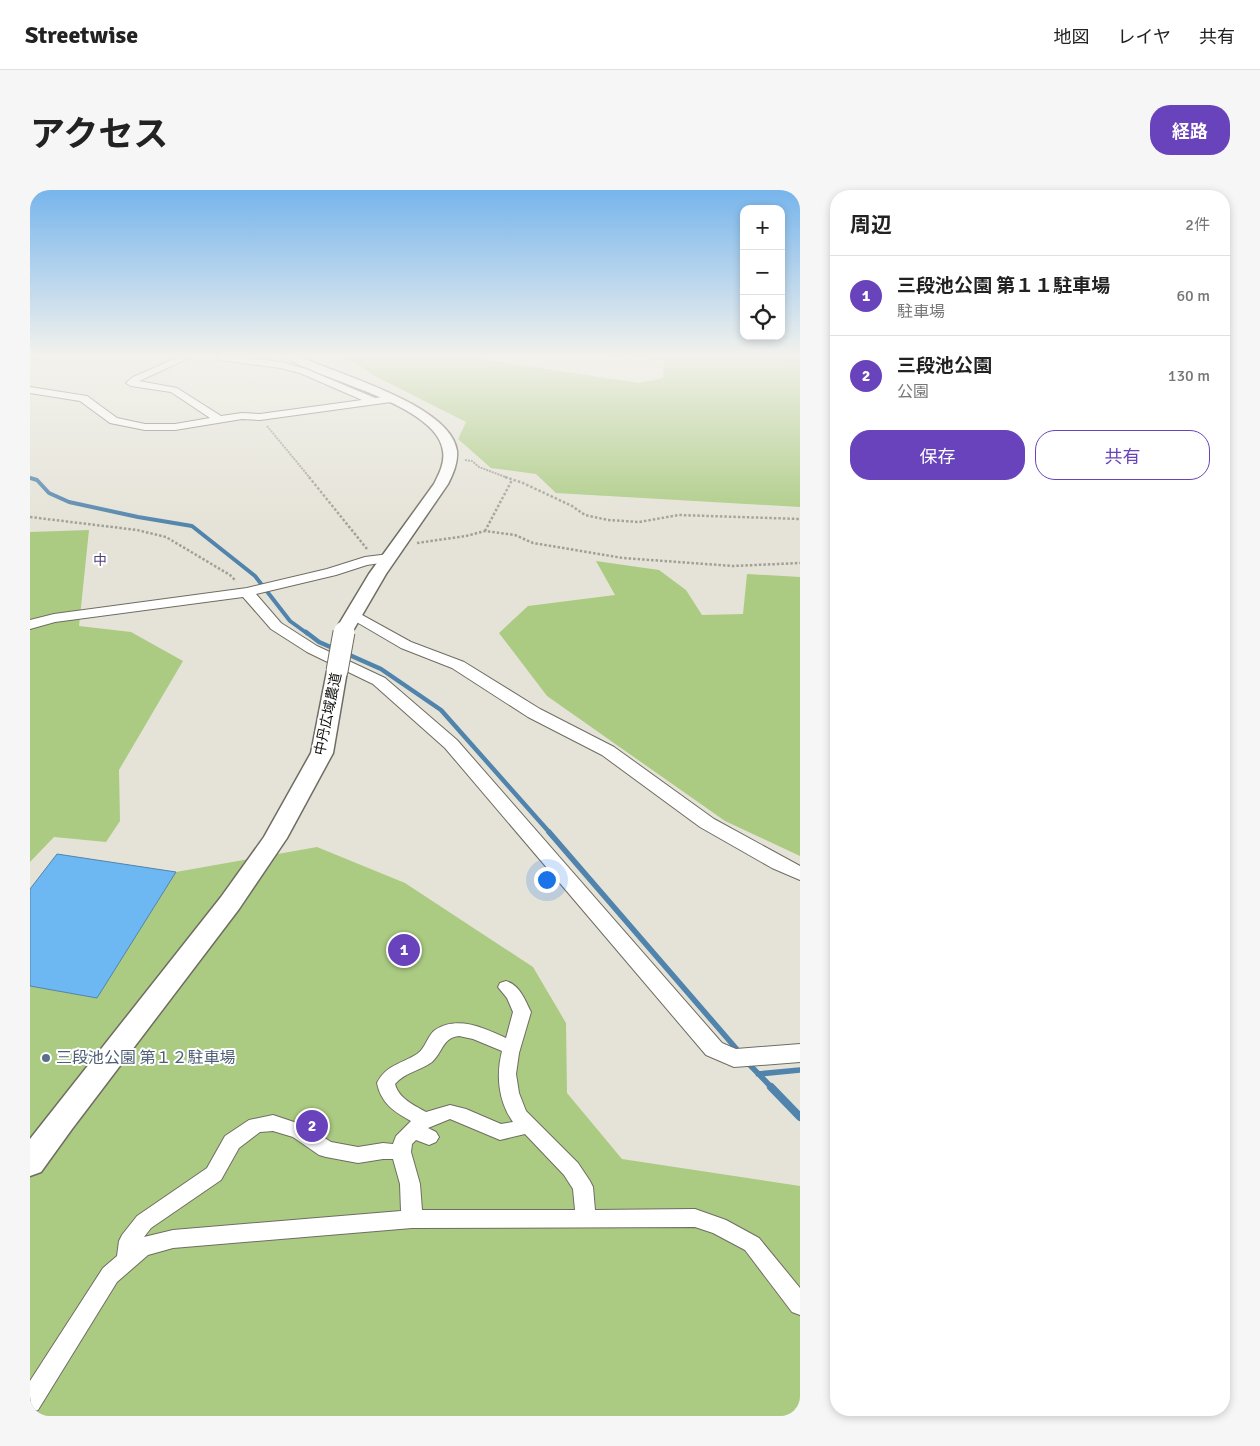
<!DOCTYPE html>
<html lang="ja">
<meta charset="utf-8">
<style>
:root{--surface:#fff;--page:#f6f6f6;--text:#222;--muted:#767676;--line:#e0e0e0;--accent:#6943bb}
body{margin:0;font-family:Signika,"Noto Sans JP",sans-serif;background:var(--page);color:var(--text)}
.controls{position:absolute;right:15px;top:15px;display:grid;overflow:hidden;border-radius:10px;box-shadow:0 2px 8px #0003}
.controls button{width:45px;height:45px;display:grid;place-items:center;padding:0;border:0;border-bottom:1px solid var(--line);background:var(--surface);color:var(--text);font:25px sans-serif}
.you{position:absolute;left:516px;top:689px;width:18px;height:18px;margin:-12px;border:4px solid #fff;border-radius:50%;background:#1a73e8;box-shadow:0 0 0 8px #1a73e833}
.badge{display:grid;place-items:center;width:32px;height:32px;border-radius:50%;background:var(--accent);color:#fff;font-size:16px;font-weight:700}
.pin{position:absolute;translate:-50% -50%;border:2px solid #fff;box-shadow:0 1px 5px #0006}
.list{margin:0;padding:0;list-style:none}
h2{display:flex;justify-content:space-between;align-items:center;height:65px;margin:0;padding:0 20px;font-size:21px}
h2 small{font-size:16px;font-weight:400;color:var(--muted)}
.list li{display:grid;grid-template-columns:32px 1fr auto;gap:15px;align-items:center;box-sizing:border-box;height:80px;padding:0 20px;border-top:1px solid var(--line)}
.list b{display:block;font-size:19px;white-space:nowrap}
.list p{margin:0;font-size:16px;white-space:nowrap;color:var(--muted)}
.list em{font-size:16px;font-style:normal;color:var(--muted)}
.actions{display:flex;gap:10px;padding:15px 20px}
.actions a{flex:1;padding:11px 0;border:1px solid var(--accent);border-radius:20px;text-align:center;font-size:18px;color:var(--accent)}
.actions .main{background:var(--accent);color:#fff}
.icon{flex:none;width:28px;height:28px;fill:none;stroke:currentColor;stroke-width:2;stroke-linecap:round;stroke-linejoin:round}
.map{position:relative;flex:none;width:770px;height:1226px;overflow:hidden;border-radius:20px}
header{display:flex;align-items:center;gap:30px;box-sizing:border-box;height:70px;padding:0 25px;background:var(--surface);border-bottom:1px solid var(--line)}
header strong{font-size:24px}
nav{display:flex;gap:28px;margin-inline-start:auto;font-size:18px}
.intro{display:flex;align-items:center;justify-content:space-between;box-sizing:border-box;height:120px;padding:0 30px}
h1{margin:0;font-size:35px}
.button{padding:12px 22px;border-radius:20px;background:var(--accent);color:#fff;font-size:18px;font-weight:700}
main{display:flex;gap:30px;padding:0 30px}
aside{flex:1;background:var(--surface);border-radius:20px;box-shadow:0 2px 8px #0003}
.map>svg:first-child{display:block}
.green{fill:#abcb82}
.water{fill:#6db7f2;stroke:#5084ac}
.lines{fill:none;stroke-linecap:round;stroke-linejoin:round}
.stream-far3{stroke:#5084ac;stroke-width:4}
.stream-far2{stroke:#5084ac;stroke-width:4.5}
.stream-far1{stroke:#5084ac;stroke-width:5.5}
.stream{stroke:#5084ac;stroke-width:8}
.pedestrian-casing{stroke:#6f6d62;stroke-width:2}
.minor-casing{stroke:#6f6d62;stroke-width:2}
.tertiary-casing{stroke:#6f6d62;stroke-width:3}
.primary-casing{stroke:#c5c5c4;stroke-width:2}
.path-far1{stroke:#a1a096;stroke-width:2;stroke-dasharray:2 1;stroke-linecap:butt}
.path{stroke:#a1a096;stroke-width:2.5;stroke-dasharray:2.5 2;stroke-linecap:butt}
.pedestrian{fill:#fff;fill-rule:evenodd}
.minor{fill:#fff;fill-rule:evenodd}
.tertiary{fill:#fff;fill-rule:evenodd}
.primary{fill:#fbd896;fill-rule:evenodd}
.tertiary-bridge-far1-casing{stroke:#6f6d62;stroke-width:18;stroke-linecap:butt}
.tertiary-bridge-casing{stroke:#6f6d62;stroke-width:23;stroke-linecap:butt}
.tertiary-bridge-far1{stroke:#fff;stroke-width:16}
.tertiary-bridge{stroke:#fff;stroke-width:21}
.service-dot{fill:#5c6f8a;stroke:#fff;stroke-width:2}
.labels{text-anchor:middle;dominant-baseline:central;stroke-width:4;stroke-linejoin:round;paint-order:stroke}
.far-quarter-label{font-size:14px;fill:#4d3e7b;stroke:#fff}
.street-label{font-size:14px;fill:#0e0e0a;stroke:#fff}
.near-service-label{font-size:16px;fill:#4e5e75;stroke:#fff;text-anchor:start}
</style>
<header>
<strong>Streetwise</strong>
<nav><a>地図</a><a>レイヤ</a><a>共有</a></nav>
</header>
<div class="intro"><h1>アクセス</h1><a class="button">経路</a></div>
<main>
<div class="map">
<svg width="770" height="1226" viewBox="0 0 770 1226">
<rect width="100%" height="100%" fill="#e5e3d7"/>
<path class="green" d="M317 167H443V168L609 193 633 188 634 167H770V317L526 303 506 284 461 278 428 249 436 232 345 186Z
M59 340 49 436 101 442 153 471 89 580 90 631 76 652 24 647 0 672V342Z
M566 371 629 380 656 400 672 425 713 424 717 384 770 387V666L695 631 517 506 469 443 498 416 585 405Z
M287 657 375 693 503 777 536 833 537 903 592 969 770 996V1226H0V796L67 808 146 682Z"/>
<path class="water" d="M27 664 146 682 67 808 0 796V699Z"/>
<g class="lines">
<path class="stream-far3" d="M0 288 7 290 19 303 39 312 108 327 162 336 225 386 260 431 278 444"/>
<path class="stream-far2" d="M276 442 289 452 305 459
M315 463 351 479 411 520 520 643"/>
<path class="stream-far1" d="M519 642 710 863
M717 872 743 899
M728 884 770 880"/>
<path class="stream" d="M741 897 770 927"/>
<defs>
<path id="pedestrian" d="M476 791C490 795 495 810 501 822L489 863 486 884 489 903 496 921 548 973 560 991 563 997 565 1020 665 1019 696 1030 729 1048 770 1098V1125L762 1122 715 1060 683 1043 665 1037 382 1038 143 1058 118 1065 87 1092 8 1220 0 1223V1191L73 1078 87 1066 89 1051 92 1045 107 1026 177 978 195 946 219 930 243 925 276 936 301 952 328 957 353 953 363 954 366 946 381 931C364 922 351 913 347 893 356 875 371 874 387 864 396 858 397 846 405 840 427 825 455 838 476 848L483 822 477 808 468 797 470 793ZM429 846 443 849 472 861C466 884 468 911 483 932L471 934 436 919 420 915 396 922C384 915 369 909 365 894 375 882 390 881 402 872 413 862 412 848 429 846ZM420 929 470 950 495 944 534 985 543 999 545 1020H392L390 994 381 962 382 954 386 950 399 955 406 952 409 947 406 942 398 938ZM243 941 263 947 289 965 296 967 328 973 353 969H363L370 994 371 1021 143 1040 114 1047 121 1038 191 990 209 958 230 942Z"/>
<path id="minor" d="M149 167H161L109 191 147 198 191 226 212 223 230 224 332 210 270 183 250 178 191 170 187 167H210L251 172 276 179 345 208 361 206 366 209 361 212 230 230 212 229 145 240H115L80 233 50 211 0 203V197L57 206 87 228 115 234H145L180 228 141 202 101 196 96 193 103 187Z
M359 364 366 368 364 371 337 375 306 385 226 404 251 433 287 456 355 488 427 550 692 853 706 859 770 854V872L704 877 676 865 415 558 343 494 277 462 241 439 213 407 25 432 0 439V430L24 424 217 398 297 379 335 367Z
M323 420 381 452 434 472 510 519 584 557 684 629 770 676V690L742 678 670 637 572 565 498 527 422 478 371 458 318 427 316 424 318 421Z"/>
<path id="tertiary" d="M257 167H271C309 185 421 215 427 261 428 273 423 284 418 294L356 384 324 439 321 443 315 444 309 443 306 439 339 384 404 294C409 284 415 273 413 261 409 221 317 196 284 181 276 177 264 174 257 167Z
M307 475 314 477 317 481 303 563 257 648 209 719 42 939 11 982 0 986V949L191 707 234 647 281 563 297 481 300 477Z"/>
<path id="primary" d="M0 167H10L8 170 0 172Z"/>
</defs>
<use href="#pedestrian" class="pedestrian-casing"/>
<use href="#minor" class="minor-casing"/>
<use href="#tertiary" class="tertiary-casing"/>
<use href="#primary" class="primary-casing"/>
<path class="path-far1" d="M577 167 722 169 770 172
M237 236 280 288
M435 270 442 271 449 277 478 288"/>
<path class="path" d="M279 287 337 359
M475 287 493 293 542 316 555 325 578 330 609 332 649 325 770 329
M0 327 107 340 136 347 200 385 206 391
M455 341 482 290
M387 353 436 346 455 341 485 345 503 353 593 368 703 376 770 373"/>
<use href="#pedestrian" class="pedestrian"/>
<use href="#minor" class="minor"/>
<use href="#tertiary" class="tertiary"/>
<use href="#primary" class="primary"/>
<defs>
<path id="tertiary-bridge-far1" d="M314 444 315 439"/>
<path id="tertiary-bridge" d="M307 481 314 442"/>
</defs>
<use href="#tertiary-bridge-far1" class="tertiary-bridge-far1-casing"/>
<use href="#tertiary-bridge" class="tertiary-bridge-casing"/>
<use href="#tertiary-bridge-far1" class="tertiary-bridge-far1"/>
<use href="#tertiary-bridge" class="tertiary-bridge"/>
</g>
<linearGradient id="sky" x2="0" y2="1"><stop stop-color="#77b5ec"/><stop offset="0.49" stop-color="#f3f2ed"/><stop offset="1" stop-color="#f3f2ed" stop-opacity="0"/></linearGradient>
<rect width="770" height="338" fill="url(#sky)"/>
<circle class="service-dot" cx="16" cy="868" r="5"/>
<g class="labels">
<g class="far-quarter-label">
<text x="70" y="370">中</text>
</g>
<g class="street-label">
<text transform="translate(298 524) rotate(-78)">中丹広域農道</text>
</g>
<g class="near-service-label">
<text x="26" y="868">三段池公園 第１２駐車場</text>
</g>
</g>
</svg>
<div class="controls">
<button>+</button>
<button>−</button>
<button><svg class="icon" aria-label="locate" viewBox="0 0 24 24"><circle cx="12" cy="12" r="6"/><path d="M12 2v4M12 18v4M2 12h4M18 12h4"/></svg></button>
</div>
<div class="you"></div>
<div class="pin badge" style="left:374px;top:760px">1</div>
<div class="pin badge" style="left:282px;top:936px">2</div>
</div>
<aside>
<h2>周辺<small>2件</small></h2>
<ul class="list">
<li><span class="badge">1</span><div><b>三段池公園 第１１駐車場</b><p>駐車場</p></div><em>60 m</em></li>
<li><span class="badge">2</span><div><b>三段池公園</b><p>公園</p></div><em>130 m</em></li>
</ul>
<div class="actions"><a class="main">保存</a><a>共有</a></div>
</aside>
</main>
